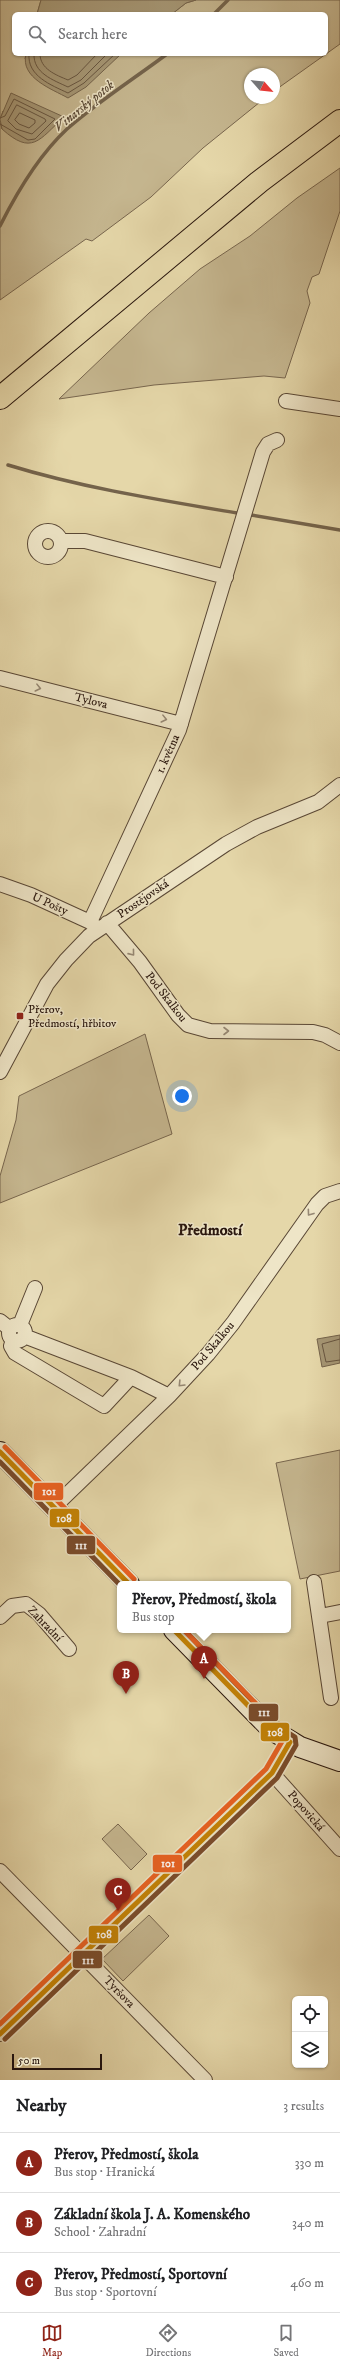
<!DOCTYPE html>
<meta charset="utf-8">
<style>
:root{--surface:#fff;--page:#f2f2f2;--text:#202124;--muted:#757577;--line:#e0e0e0;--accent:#8f2418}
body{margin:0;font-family:"IM FELL DW Pica",serif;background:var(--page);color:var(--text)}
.controls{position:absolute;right:12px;bottom:12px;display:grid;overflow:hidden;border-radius:6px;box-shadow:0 1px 3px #0004}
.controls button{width:36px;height:36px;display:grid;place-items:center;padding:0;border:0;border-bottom:1px solid var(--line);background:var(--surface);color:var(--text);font:20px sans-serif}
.compass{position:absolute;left:244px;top:68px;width:36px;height:36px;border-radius:50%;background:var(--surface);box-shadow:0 1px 3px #0004;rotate:117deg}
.scale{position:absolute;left:12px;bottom:10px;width:90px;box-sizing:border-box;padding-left:4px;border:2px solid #2a170e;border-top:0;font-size:11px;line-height:14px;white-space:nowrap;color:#2a170e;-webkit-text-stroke:3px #eee5c7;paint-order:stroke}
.you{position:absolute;left:182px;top:1096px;width:14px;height:14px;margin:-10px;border:3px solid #fff;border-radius:50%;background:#1a73e8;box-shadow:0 0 0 6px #1a73e833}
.badge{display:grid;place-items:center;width:26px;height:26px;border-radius:50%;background:var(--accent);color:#fff;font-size:13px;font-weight:700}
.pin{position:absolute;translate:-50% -33px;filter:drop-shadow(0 1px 2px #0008)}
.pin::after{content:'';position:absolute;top:21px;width:14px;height:12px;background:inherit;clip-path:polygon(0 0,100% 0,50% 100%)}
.popup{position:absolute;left:117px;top:1581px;width:174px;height:52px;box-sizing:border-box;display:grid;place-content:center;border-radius:6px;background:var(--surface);filter:drop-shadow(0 1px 3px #0005);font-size:13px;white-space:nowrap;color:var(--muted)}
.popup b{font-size:15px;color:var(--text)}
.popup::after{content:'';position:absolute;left:50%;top:100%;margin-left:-8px;border:8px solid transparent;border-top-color:var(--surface)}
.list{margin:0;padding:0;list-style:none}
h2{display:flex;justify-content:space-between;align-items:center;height:52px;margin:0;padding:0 16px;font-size:17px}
h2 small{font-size:13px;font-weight:400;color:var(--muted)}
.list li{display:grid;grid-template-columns:26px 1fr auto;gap:12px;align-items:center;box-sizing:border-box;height:60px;padding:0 16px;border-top:1px solid var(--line)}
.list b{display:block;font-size:15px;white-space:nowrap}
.list p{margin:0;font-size:13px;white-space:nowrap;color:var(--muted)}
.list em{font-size:13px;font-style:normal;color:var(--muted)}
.icon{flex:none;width:22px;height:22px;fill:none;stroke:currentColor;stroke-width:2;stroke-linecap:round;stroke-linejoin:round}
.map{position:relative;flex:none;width:340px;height:2080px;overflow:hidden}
.search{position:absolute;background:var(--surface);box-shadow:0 1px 3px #0004;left:12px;right:12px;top:12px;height:44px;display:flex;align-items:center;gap:10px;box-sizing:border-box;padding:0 14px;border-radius:6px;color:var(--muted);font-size:15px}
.sheet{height:232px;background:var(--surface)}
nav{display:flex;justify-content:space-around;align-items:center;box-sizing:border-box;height:56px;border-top:1px solid var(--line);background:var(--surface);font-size:11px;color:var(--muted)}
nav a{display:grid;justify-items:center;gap:2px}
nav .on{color:var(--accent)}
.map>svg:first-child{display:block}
.green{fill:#c5b68f;stroke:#78664e}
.water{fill:#a59674;stroke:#74634b}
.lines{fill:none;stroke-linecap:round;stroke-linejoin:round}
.shore{stroke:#685641;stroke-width:1}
.stream{stroke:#74634b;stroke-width:3.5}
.street-casing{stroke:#594735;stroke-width:16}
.secondary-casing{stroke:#2a170e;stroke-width:22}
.primary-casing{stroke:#2a170e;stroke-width:24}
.street{stroke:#eee5c7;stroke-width:14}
.secondary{stroke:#eee5c7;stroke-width:20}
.primary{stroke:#e5d7a9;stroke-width:22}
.bus-1-casing{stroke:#eee5c7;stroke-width:8}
.bus-2-casing{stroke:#eee5c7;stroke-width:8}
.bus-3-casing{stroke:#eee5c7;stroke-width:8}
.bus-1{stroke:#c48204;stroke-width:5}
.bus-2{stroke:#7a4b2a;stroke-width:5}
.bus-3{stroke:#e86121;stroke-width:5}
.oneway{stroke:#968874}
.poi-dot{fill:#8f2418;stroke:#eee5c7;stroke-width:1.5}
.labels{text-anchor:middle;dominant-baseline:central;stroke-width:3;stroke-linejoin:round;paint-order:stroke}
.street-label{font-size:12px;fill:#2a170e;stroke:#eee5c7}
.poi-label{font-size:12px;fill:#2a170e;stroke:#eee5c7;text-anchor:start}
.water-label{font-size:13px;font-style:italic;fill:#5b4a37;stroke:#eee5c7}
.district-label{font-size:16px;font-weight:bold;fill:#2a170e;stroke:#eee5c7}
.line-badge{stroke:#eee5c7;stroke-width:1.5}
.badge-label{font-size:11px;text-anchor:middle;font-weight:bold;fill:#fff}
</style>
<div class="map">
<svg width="340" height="2080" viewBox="0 0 340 2080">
<rect width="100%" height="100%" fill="#e5d7a9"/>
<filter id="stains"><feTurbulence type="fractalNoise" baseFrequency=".005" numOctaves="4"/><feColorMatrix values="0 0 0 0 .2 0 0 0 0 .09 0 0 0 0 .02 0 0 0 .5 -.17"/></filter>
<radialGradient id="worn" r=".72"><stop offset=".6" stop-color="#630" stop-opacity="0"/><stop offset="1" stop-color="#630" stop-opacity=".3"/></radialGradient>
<path class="green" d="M0 0H41L37 14H14V54H26L25 59 107 65 121 54H326L274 91V74H250V98H265L203 148 151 197 92 241 86 239 0 300V122L2 129 3 111 0 119Z
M196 0H340V44L326 54V14H172L186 3Z
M340 168V211L319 274 312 277 307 291 310 303 285 378 264 376 154 385 59 399 149 313 200 269 250 236 297 198Z
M145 1034 172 1134 0 1203V1176L16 1120 19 1096Z
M340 1450V1571L300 1579 276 1463Z
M118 1824 147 1854 131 1870 102 1839Z
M149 1915 169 1936 123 1981 102 1959Z"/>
<path class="water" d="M41 0H196L186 3 172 14H37Z
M26 54H121L86 87 68 98C52 89 20 78 26 54Z
M11 93 64 117C39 140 32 156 2 129L0 119Z
M340 1335V1363L322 1367 317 1339Z"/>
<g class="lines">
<path class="shore" d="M29 54C27 76 51 85 68 93L84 83 115 54
M34 54C33 73 53 80 68 87L81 80 107 54
M40 54C40 69 56 75 68 80L77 75 97 54
M17 105 45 119 46 121 32 134 16 129 8 121Z
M20 113 35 120V123L29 128 19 124 15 120Z
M0 118 5 116 14 99 55 119 35 139 28 140 0 124
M340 1339 322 1344 326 1362 340 1360"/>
<path class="stream" d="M214 14 228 0
M0 226C17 192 39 155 67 129 96 103 135 78 167 54
M8 465C83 488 160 500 237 513
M251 515 340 530"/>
<defs>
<path id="street" d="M286 401 340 409
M35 544a13 13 0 1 1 26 0a13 13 0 1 1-26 0Z
M61 541H85L226 577
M0 678 181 724
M0 884 31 895 90 922 97 928
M90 922 179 730 263 452 268 444 277 440
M107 923 140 962 178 1015 188 1025 210 1031 313 1032 325 1035 340 1043
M0 1072 47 984 66 960 89 936 226 844 257 827 318 802 340 785
M0 1321 10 1329
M9 1333a8 8 0 1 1 16 0a8 8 0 1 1-16 0Z
M20 1325 35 1288
M24 1336 131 1377 169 1396
M13 1340 11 1346 15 1353 104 1406 131 1377
M54 1507 169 1396 208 1354 233 1323 317 1204 325 1196 340 1191
M314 1582 331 1698
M320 1616 340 1612
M0 1617 12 1606 26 1604 39 1614 69 1649
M272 1773 340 1849
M0 1871 205 2080
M0 2034 272 1773 290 1742"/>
<path id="secondary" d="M0 1452 129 1584
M174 1630 272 1730 300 1747 340 1761"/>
<path id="primary" d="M0 398 259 182 340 121"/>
</defs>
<use href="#street" class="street-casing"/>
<use href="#secondary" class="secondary-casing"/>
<use href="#primary" class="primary-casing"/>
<use href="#street" class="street"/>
<use href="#secondary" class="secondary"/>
<use href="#primary" class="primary"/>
<defs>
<path id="bus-1" d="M0 1452 129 1584
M0 2034 272 1773 290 1742 272 1730 174 1630"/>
<path id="bus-2" d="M0 1462 120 1585
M5 2039 277 1778 296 1745 295 1737 276 1725 184 1630"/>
<path id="bus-3" d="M5 1447 134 1579
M184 1630 268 1716
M0 2024 266 1769 284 1738"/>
</defs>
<use href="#bus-1" class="bus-1-casing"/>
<use href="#bus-2" class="bus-2-casing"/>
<use href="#bus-3" class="bus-3-casing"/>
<use href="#bus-1" class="bus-1"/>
<use href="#bus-2" class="bus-2"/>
<use href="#bus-3" class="bus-3"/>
</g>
<defs><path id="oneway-chevron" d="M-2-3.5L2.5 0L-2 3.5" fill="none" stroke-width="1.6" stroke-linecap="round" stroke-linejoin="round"/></defs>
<g class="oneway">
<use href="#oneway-chevron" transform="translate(38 688) rotate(14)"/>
<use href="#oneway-chevron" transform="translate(164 719) rotate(14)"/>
<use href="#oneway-chevron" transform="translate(132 953) rotate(51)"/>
<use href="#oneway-chevron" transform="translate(226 1031)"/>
<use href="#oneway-chevron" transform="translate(310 1213) rotate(126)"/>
<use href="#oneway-chevron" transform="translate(181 1384) rotate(134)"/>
</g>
<rect class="poi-dot" x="16" y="1012" width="8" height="8" rx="2"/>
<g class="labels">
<g class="street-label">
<text transform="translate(91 701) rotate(14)">Tylova</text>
<text transform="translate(168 754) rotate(-66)">1. května</text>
<text transform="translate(143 899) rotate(-34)">Prostějovská</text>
<text transform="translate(50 904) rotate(24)">U Pošty</text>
<text transform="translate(166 997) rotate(52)">Pod Skalkou</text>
<text transform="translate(213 1346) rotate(-50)">Pod Skalkou</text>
<text transform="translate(45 1624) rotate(46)">Zahradní</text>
<text transform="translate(306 1811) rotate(49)">Popovická</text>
<text transform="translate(119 1992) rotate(46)">Tyršova</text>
</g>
<g class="poi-label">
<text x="28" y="1009">Přerov,<tspan x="28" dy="14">Předmostí, hřbitov</tspan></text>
</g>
<g class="water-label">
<text transform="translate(84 106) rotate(-39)">Vinarský potok</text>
</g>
<g class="district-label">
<text x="210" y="1230">Předmostí</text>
</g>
</g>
<g class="line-badge">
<rect x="33" y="1482" width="31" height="19" rx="4" fill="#e86121"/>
<rect x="49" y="1508" width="31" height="20" rx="4" fill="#c48204"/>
<rect x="66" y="1535" width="30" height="20" rx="4" fill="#7a4b2a"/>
<rect x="248" y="1703" width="31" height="19" rx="4" fill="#7a4b2a"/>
<rect x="260" y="1722" width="30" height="20" rx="4" fill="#c48204"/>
<rect x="152" y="1854" width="31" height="19" rx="4" fill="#e86121"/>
<rect x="88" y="1925" width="31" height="19" rx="4" fill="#c48204"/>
<rect x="72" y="1950" width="31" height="19" rx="4" fill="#7a4b2a"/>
</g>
<g class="badge-label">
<text x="49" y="1495">101</text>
<text x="64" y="1522">108</text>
<text x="81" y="1549">111</text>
<text x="264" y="1716">111</text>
<text x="275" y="1736">108</text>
<text x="168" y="1867">101</text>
<text x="104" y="1938">108</text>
<text x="88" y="1964">111</text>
</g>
<rect width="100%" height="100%" filter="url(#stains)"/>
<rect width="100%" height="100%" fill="url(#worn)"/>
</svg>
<div class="controls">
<button><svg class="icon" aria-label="locate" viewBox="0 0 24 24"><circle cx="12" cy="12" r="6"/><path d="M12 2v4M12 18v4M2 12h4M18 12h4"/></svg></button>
<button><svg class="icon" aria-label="layers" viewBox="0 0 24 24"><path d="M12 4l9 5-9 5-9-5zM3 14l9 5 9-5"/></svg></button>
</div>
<svg class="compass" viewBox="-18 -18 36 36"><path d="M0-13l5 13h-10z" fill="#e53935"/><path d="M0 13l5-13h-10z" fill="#757577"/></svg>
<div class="scale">50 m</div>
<div class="you"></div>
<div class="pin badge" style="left:204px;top:1679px">A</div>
<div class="popup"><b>Přerov, Předmostí, škola</b>Bus stop</div>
<div class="pin badge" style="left:126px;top:1694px">B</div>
<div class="pin badge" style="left:118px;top:1911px">C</div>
<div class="search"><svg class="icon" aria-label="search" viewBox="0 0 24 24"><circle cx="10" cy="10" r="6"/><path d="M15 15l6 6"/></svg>Search here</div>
</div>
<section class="sheet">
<h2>Nearby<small>3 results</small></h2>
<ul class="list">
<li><span class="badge">A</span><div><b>Přerov, Předmostí, škola</b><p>Bus stop · Hranická</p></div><em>330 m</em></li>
<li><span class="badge">B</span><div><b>Základní škola J. A. Komenského</b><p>School · Zahradní</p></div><em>340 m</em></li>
<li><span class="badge">C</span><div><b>Přerov, Předmostí, Sportovní</b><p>Bus stop · Sportovní</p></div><em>460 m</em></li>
</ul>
</section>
<nav>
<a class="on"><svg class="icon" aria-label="map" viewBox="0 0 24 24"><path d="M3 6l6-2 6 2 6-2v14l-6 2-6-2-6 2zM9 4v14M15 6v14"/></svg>Map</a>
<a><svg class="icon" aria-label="directions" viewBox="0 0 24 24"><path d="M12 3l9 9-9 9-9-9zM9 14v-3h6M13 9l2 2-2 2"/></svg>Directions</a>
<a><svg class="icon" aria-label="saved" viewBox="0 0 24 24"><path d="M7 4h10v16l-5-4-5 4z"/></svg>Saved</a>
</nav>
